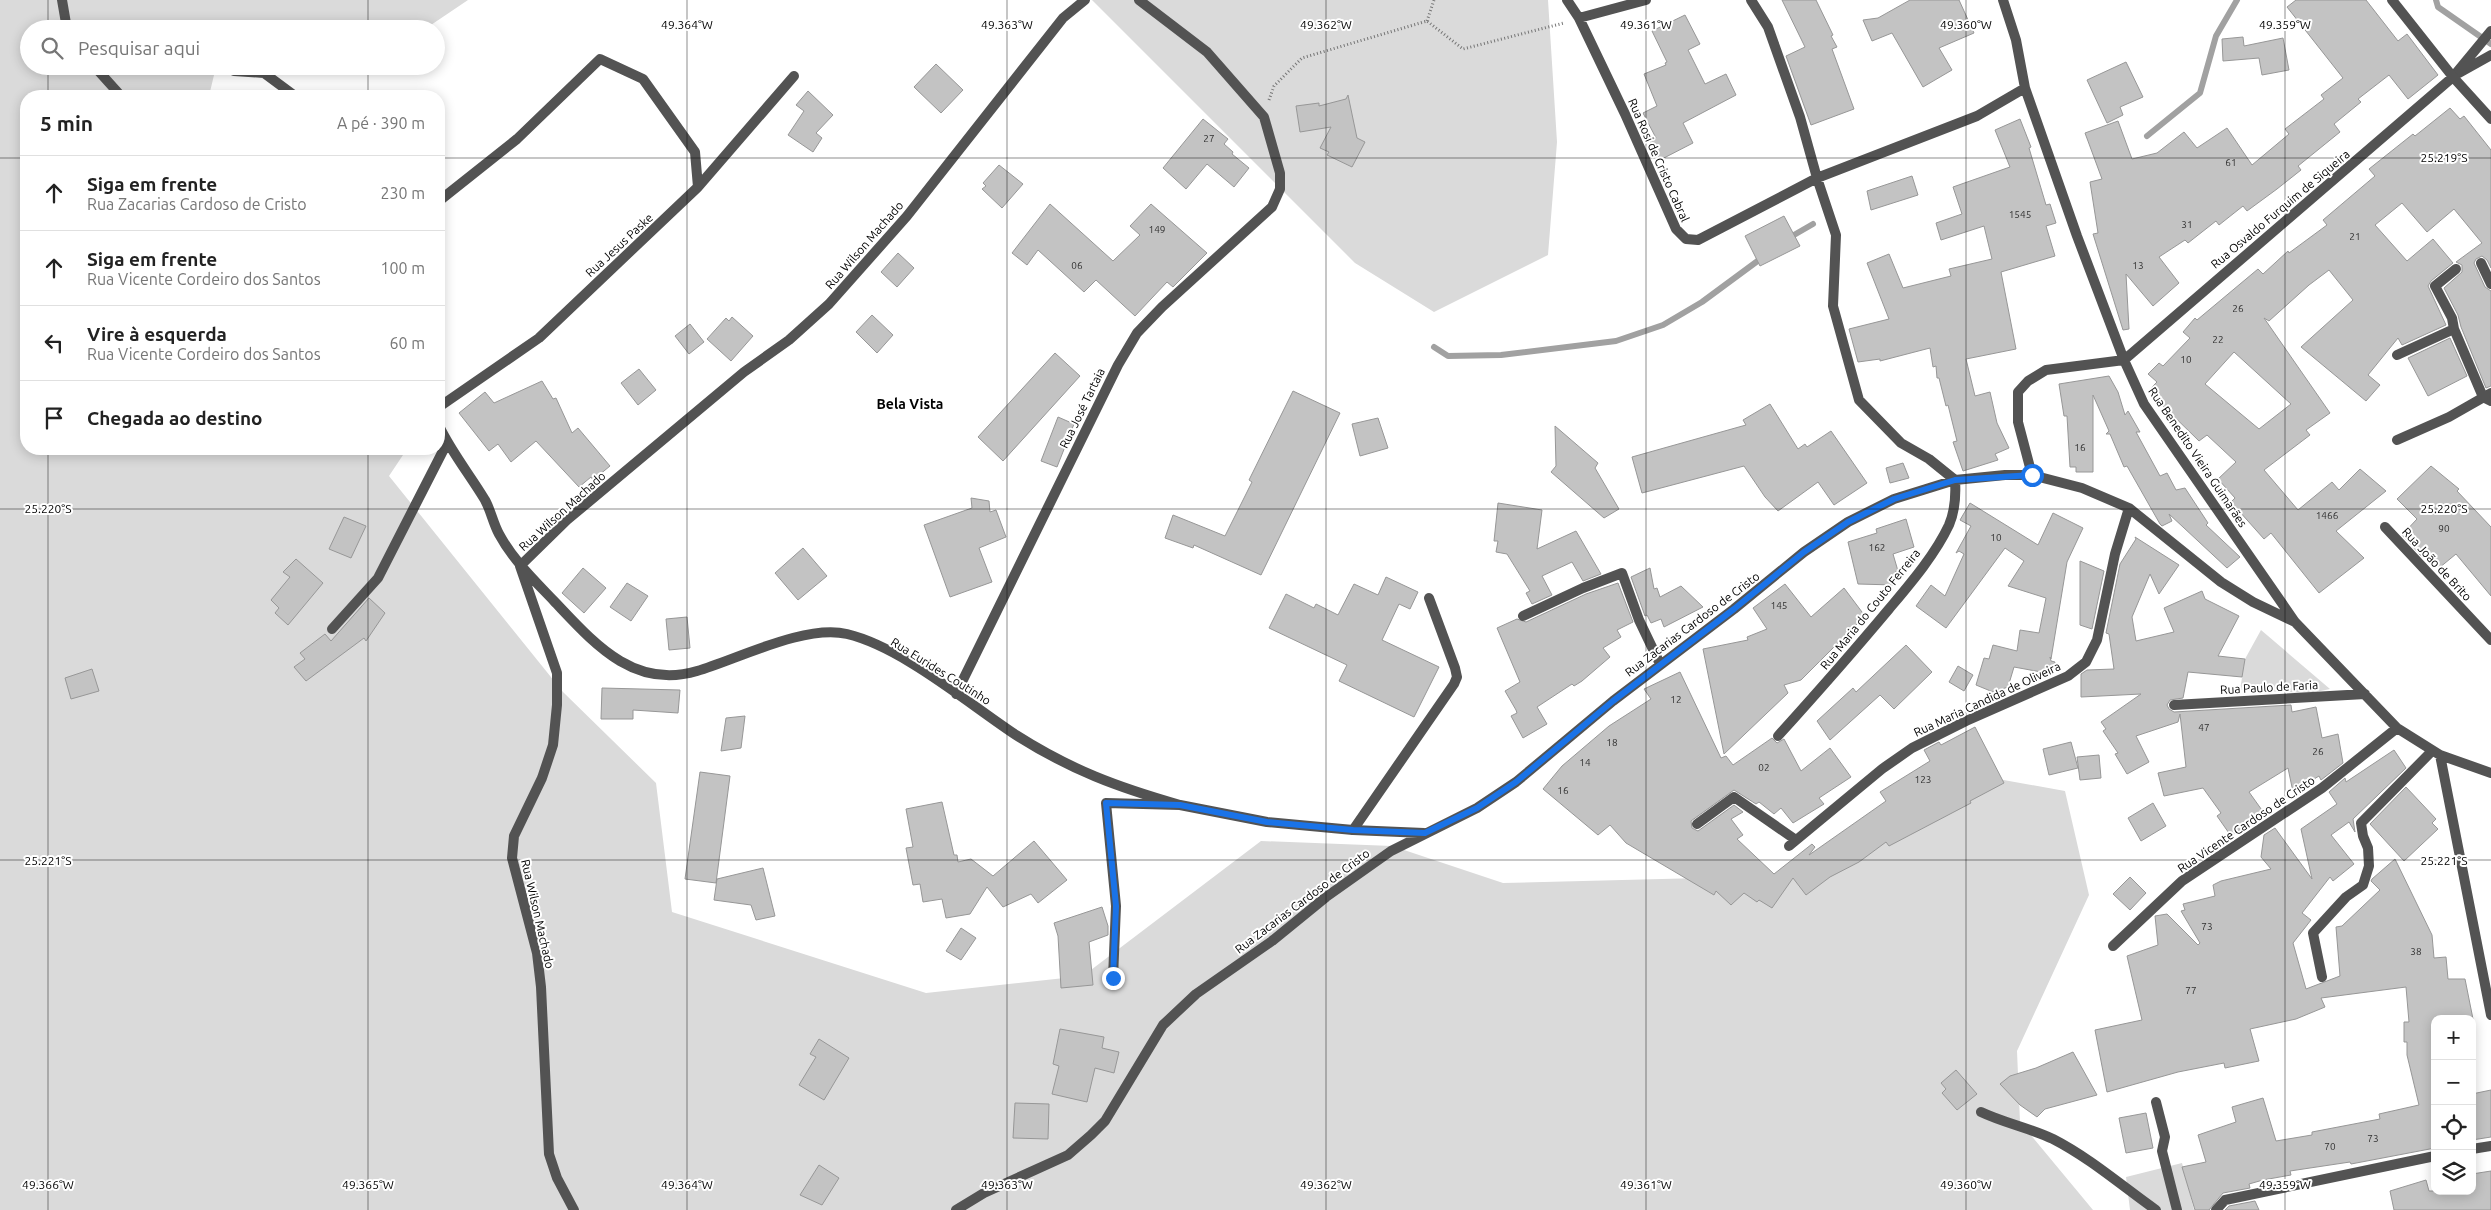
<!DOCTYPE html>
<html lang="pt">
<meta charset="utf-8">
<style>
:root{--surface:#fff;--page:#f6f6f6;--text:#222;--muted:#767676;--line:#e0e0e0}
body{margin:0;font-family:Ubuntu,sans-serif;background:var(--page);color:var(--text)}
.controls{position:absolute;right:15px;bottom:15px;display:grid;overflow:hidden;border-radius:10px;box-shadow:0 2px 12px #0003}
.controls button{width:45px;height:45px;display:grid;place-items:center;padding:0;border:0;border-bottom:1px solid var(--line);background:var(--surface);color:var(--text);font:25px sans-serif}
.stop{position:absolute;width:15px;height:15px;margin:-11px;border:4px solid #1a73e8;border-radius:50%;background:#fff}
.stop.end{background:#1a73e8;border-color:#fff;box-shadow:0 1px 5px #0008}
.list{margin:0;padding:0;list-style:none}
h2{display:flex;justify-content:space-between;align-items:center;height:65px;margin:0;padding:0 20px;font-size:21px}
h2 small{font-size:16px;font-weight:400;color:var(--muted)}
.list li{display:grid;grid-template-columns:32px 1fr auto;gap:15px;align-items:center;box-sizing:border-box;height:75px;padding:0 20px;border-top:1px solid var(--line)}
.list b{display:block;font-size:19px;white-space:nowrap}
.list p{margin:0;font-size:16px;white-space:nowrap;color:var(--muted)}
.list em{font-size:16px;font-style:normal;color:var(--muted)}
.icon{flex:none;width:28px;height:28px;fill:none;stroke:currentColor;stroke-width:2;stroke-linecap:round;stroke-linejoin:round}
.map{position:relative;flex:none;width:2491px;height:1210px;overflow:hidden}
.search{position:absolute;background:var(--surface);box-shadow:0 2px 12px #0003;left:20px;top:20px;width:425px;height:55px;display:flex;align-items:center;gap:12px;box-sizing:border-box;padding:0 18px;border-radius:28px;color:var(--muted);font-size:19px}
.panel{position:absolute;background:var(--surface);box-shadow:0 2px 12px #0003;left:20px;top:90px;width:425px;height:365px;border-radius:20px}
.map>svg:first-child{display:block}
.green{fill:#dadada}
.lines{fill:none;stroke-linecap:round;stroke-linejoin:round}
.stream{stroke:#a1a1a1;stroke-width:6}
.building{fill:#c3c3c3;stroke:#979797;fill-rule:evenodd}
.path{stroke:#757575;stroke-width:3;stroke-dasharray:1 2.5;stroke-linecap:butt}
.lane{stroke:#535353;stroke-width:10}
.street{stroke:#535353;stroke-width:10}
.route{stroke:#1a73e8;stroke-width:6}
.ticks{fill:none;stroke:#000;stroke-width:1;stroke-opacity:0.45}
.labels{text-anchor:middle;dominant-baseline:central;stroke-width:4;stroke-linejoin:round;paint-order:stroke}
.number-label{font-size:10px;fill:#313131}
.street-label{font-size:12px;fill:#000;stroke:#fff}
.neighbourhood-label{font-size:14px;font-weight:bold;fill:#000;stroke:#fff}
.ticks-label{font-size:12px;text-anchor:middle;fill:#000;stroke:#fff;stroke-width:4;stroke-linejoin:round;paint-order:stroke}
</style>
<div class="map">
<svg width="2491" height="1210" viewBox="0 0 2491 1210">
<rect width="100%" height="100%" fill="#fff"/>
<path class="green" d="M0 0H468L425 29H29V66H262L214 75 209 96H26V449H407L389 476 563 692 656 783 672 912 926 993 1083 976 1261 841 1392 846 1503 883 1784 876 1998 779 2065 791 2089 895 2017 1051 2020 1122 2093 1210H0Z
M1092 0H1548L1557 142 1548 255 1434 312 1355 263Z
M2261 630 2330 689 2311 693 2240 690 2245 659Z
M2182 1163 2194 1210H2130L2126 1177Z"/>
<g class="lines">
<path class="stream" d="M2436 0 2438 7 2491 44
M2147 136 2200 93 2216 36 2237 0
M1787 239 1813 224
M1434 347 1448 356 1501 355 1616 341 1663 325 1702 302 1763 257"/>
</g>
<path class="building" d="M1782 0H1816L1833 35 1831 36 1837 47 1832 49 1854 109 1811 125 1786 56 1805 47Z
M1910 0H1959L1974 33 1939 48 1952 70 1923 87 1892 33 1872 41 1863 20 1878 18Z
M2296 0H2366L2398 41 2407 34 2438 75 2408 99 2389 75 2358 99 2361 102 2334 124 2340 132 2298 166 2301 170 2277 189 2247 211 2243 206 2219 225 2216 221 2188 243 2185 240 2159 257 2179 283 2153 306 2126 274 2129 329 2123 330 2093 234 2098 233 2090 182 2102 179 2085 133 2118 121 2132 159 2157 153 2184 132 2197 148 2227 128 2252 165 2289 134 2285 129 2324 99 2321 95 2343 78 2287 7Z
M1685 15 1700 44 1688 50 1705 84 1726 74 1736 95 1683 123 1693 143 1660 160 1650 141 1656 138 1643 113 1657 106 1644 74 1666 65 1665 63 1667 62 1652 31Z
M2243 37 2244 46 2283 38 2289 70 2262 75 2259 58 2223 61 2222 39Z
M2126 62 2143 97 2120 107 2123 115 2107 123 2087 80Z
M936 64 963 90 941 113 914 87Z
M808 91 833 115 816 133 822 138 813 152 788 135 804 111 796 105Z
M1348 95 1357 138 1365 142 1352 167 1327 155 1329 152 1320 148 1331 127 1300 132 1296 106 1319 103V106L1346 99Z
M2450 108 2460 119 2464 116 2491 150V268L2487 260 2482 256 2476 259 2474 263 2485 287 2491 291V386L2486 388 2461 327 2458 315 2444 288 2462 272V265L2456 262 2482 243 2454 209 2427 232 2402 203 2375 225 2407 261 2433 239 2453 263 2431 281 2428 286 2446 325 2402 345 2398 338 2368 375 2380 385 2366 401 2301 347 2353 300 2329 270 2309 285 2269 321 2264 318 2330 413 2306 430 2310 435 2264 470 2298 510 2332 482 2339 490 2360 469 2386 491 2336 531 2364 558 2319 593 2271 533 2264 539 2231 502 2235 498 2218 479 2236 462 2207 435 2199 441 2148 391 2157 382 2148 374 2159 363 2163 366 2190 338 2183 332 2195 318 2197 320 2258 269 2263 274 2288 251 2289 253 2327 225 2323 220 2375 176 2369 169 2413 134 2415 136ZM2234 352 2291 404 2259 429 2205 384Z
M1203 119 1228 139 1224 144 1233 152 1232 154 1249 168 1234 187 1207 164 1186 189 1163 168Z
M2020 119 2031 147 2029 148 2046 205 2050 204 2056 223 2046 226 2055 256 2001 272 2016 349 1966 359 1975 396 1990 392 1997 423 2009 448 1995 454 1998 460 1963 471 1953 442 1957 441 1948 405 1946 406 1939 378H1937L1936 366 1933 367 1930 348 1880 361V359L1858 362 1849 329 1889 319 1867 263 1889 254 1903 288 1951 276 1949 269 1992 259 1984 226 1941 240 1936 223 1962 214 1953 187 2010 167 1995 130Z
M999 165 1023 184 1002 208 982 189 986 186 983 183Z
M1912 176 1918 195 1871 210 1867 191Z
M1050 204 1113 261 1140 235 1130 226 1151 204 1207 253 1173 287 1167 282 1135 316 1096 280 1084 292 1038 250 1027 265 1012 253Z
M1784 216 1800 246 1760 266 1745 236Z
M898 253 914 268 897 287 881 272Z
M872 315 893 335 877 353 856 332Z
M732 317 753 336 731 361 707 339 726 318 729 321Z
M690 324 704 342 689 354 675 336Z
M2450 338 2467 376 2428 396 2408 358Z
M1055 353 1080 376 1003 461 978 437Z
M639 369 656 390 638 405 621 383Z
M2109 376 2118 392 2125 415 2128 411 2140 432H2136L2160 476 2167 473 2176 490 2185 488 2208 523 2206 525 2240 557 2227 568 2169 514 2172 521 2162 526 2160 524 2127 466 2124 467 2110 434H2106L2109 431 2093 395V472H2076V467H2070L2067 416H2064L2059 384Z
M542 381 553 399 556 398 572 433 578 428 610 466 593 480 591 477 579 487 536 441 511 462 498 444 489 451 459 413 485 392 494 403Z
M1293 391 1340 413 1261 575 1194 545 1193 548 1165 538 1173 515 1225 536 1252 482 1249 480Z
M1770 404 1798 449 1805 444 1807 447 1831 431 1867 483 1834 505 1818 482 1778 511 1765 497 1744 466 1642 493 1632 457 1746 425 1743 420Z
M1058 417 1074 424 1057 467 1041 461Z
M1378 418 1388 448 1360 456 1352 424Z
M1555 426 1598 463 1595 468 1619 509 1604 518 1551 472 1556 466Z
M1903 463 1909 478 1890 483 1886 468Z
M2431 466 2459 489 2457 491 2491 527V596L2456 554 2439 568 2427 554 2423 558 2402 535 2417 519 2397 499Z
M971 498 989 501 990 512 996 510 1006 537 979 548 992 582 950 597 924 525 972 508Z
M1498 503 1542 510 1537 549 1576 531 1601 574 1583 581 1572 562 1542 576 1552 595 1532 604 1526 593 1530 591 1507 554 1496 552 1498 541H1494Z
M1970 503 2038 545 2053 513 2083 528 2067 562 2051 659 2050 657 2051 661 2055 662 2052 674 2014 667 2008 687 1993 692 1976 685 1984 658 1989 659 1993 645 2017 651 2020 630 2039 633 2046 598 2008 586 2024 561 2005 548 1946 628 1916 606 1931 585 1945 596 1964 554 1959 551 1956 553 1971 526 1960 520Z
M344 517 366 526 351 558 329 549Z
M1906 519 1914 547 1893 554 1898 571 1895 572 1894 585 1858 584 1848 542 1877 533 1876 529Z
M2135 537 2179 565 2159 594 2150 574 2132 617 2136 641 2174 632 2164 608 2202 591 2205 599 2239 616 2218 656 2245 659 2242 677 2188 672 2183 698 2170 700 2167 705 2169 709 2174 712 2291 705 2292 712 2316 707 2322 738 2338 734 2343 763 2321 780 2319 776 2293 792 2288 768 2249 792 2264 813 2231 836 2217 816 2221 813 2203 788 2164 796 2158 773 2186 767 2180 714 2178 722 2136 736 2149 762 2127 774 2115 754 2118 753 2103 731 2106 729 2101 722 2141 694 2081 697V674L2087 670 2114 669 2109 634 2106 633 2120 564 2136 539Z
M803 548 827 576 798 600 775 573Z
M296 559 323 583 288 625 275 613 279 608 271 600 290 577 283 572Z
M2080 561 2104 571 2092 629 2080 625Z
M583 568 606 588 584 613 562 593Z
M1650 568 1654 589 1657 588 1660 597 1681 586 1703 607 1664 627 1661 619 1651 623 1647 615 1645 616 1631 577Z
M1386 577 1418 592 1410 609 1399 604 1382 640 1439 667 1414 717 1339 681 1347 665 1269 628 1286 594 1314 608 1316 604 1338 615 1354 584 1378 595Z
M627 583 648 596 631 621 610 607Z
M1618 583 1633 622 1617 630 1621 637 1603 648 1610 657 1582 681 1574 686 1572 684 1537 707 1547 724 1523 738 1511 716 1517 713 1516 710 1505 691 1520 682 1497 628 1517 619 1526 622 1586 594Z
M1785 584 1811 617 1844 588 1865 616 1801 680 1784 685 1788 693 1724 754 1703 649 1748 640 1747 637 1767 629 1753 608Z
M369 598 385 613 366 641 364 638 306 681 294 667 305 659 300 653 325 634 331 641Z
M687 617 690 648 669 650 666 619Z
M1906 645 1932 672 1894 709 1880 695 1830 740 1817 721 1853 688 1856 692Z
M1958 666 1973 675 1964 691 1949 682Z
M92 669 99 691 71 699 65 678Z
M1680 672 1721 758 1726 756 1733 765 1772 738 1777 743 1784 739 1801 771 1830 748 1851 777 1819 798 1824 804 1793 823 1781 808 1774 814 1759 802 1756 804 1734 790 1691 821 1692 828 1698 831 1734 805 1743 812 1731 819 1743 835 1737 839 1774 874 1812 844 1815 847 1809 855 1886 801 1880 792 1930 761 1924 750 1939 742 1941 745 1975 727 2004 783 1970 801 1971 803 1889 846 1886 842 1859 862 1830 877 1806 895 1793 878 1772 908 1759 900 1757 902 1744 893 1731 905 1716 891 1714 895 1626 843 1610 825 1598 835 1543 789 1562 766 1609 726 1651 699 1644 689Z
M602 688 680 690 678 713 633 710V719H601Z
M745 716 741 748 721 751 726 718Z
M2071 742 2078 768 2049 775 2043 749Z
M2394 750 2406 768 2353 819 2355 832 2349 822 2331 835 2354 864 2333 881 2330 877 2302 913 2311 920 2293 943 2306 989 2340 976 2336 927 2342 926 2380 890 2371 881 2372 879 2395 859 2432 935 2434 958 2446 957 2448 979H2465L2473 1019H2435V1148L2351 1164 2350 1162 2290 1171 2291 1175 2263 1180 2249 1184 2250 1188 2223 1193 2209 1210H2195L2182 1167 2206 1162 2198 1135 2236 1122 2232 1107 2263 1098 2276 1141 2312 1135V1132L2380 1119 2379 1114 2419 1105 2407 1055V1042H2404V1022H2409L2406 987 2321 998 2325 1007 2296 1019 2250 1029 2259 1061 2225 1068 2224 1063 2178 1072 2107 1092 2095 1030 2142 1020 2127 956 2158 945 2155 916 2167 914 2198 945 2200 943 2181 911 2185 910 2183 904 2215 896 2213 885 2221 881 2271 869 2261 857 2264 835 2275 828 2312 879 2301 829 2337 804 2329 792 2345 778 2346 782Z
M2099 755 2101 778 2080 780 2077 757Z
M700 772 730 776 716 883 685 879Z
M2406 787 2436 819 2432 823 2438 829 2404 861 2370 824Z
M942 802 954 855H957L958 862 971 859 993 876 1034 841 1067 880 1038 903 1031 894 1003 907 987 887 970 914 946 918 942 899 923 902 920 884 913 885 906 848 913 847 906 809Z
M2153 803 2166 826 2141 841 2128 818Z
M763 868 775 916 756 920 751 905 714 900 717 879Z
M2130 877 2146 893 2130 910 2113 894Z
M1102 907 1108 926V935L1089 942 1093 985 1061 988 1058 936 1054 923Z
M961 928 976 938 961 960 946 951Z
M1060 1029 1104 1037 1102 1048 1119 1052 1114 1073 1095 1068 1087 1102 1052 1094 1059 1066 1053 1064Z
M819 1039 849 1058 824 1100 799 1085 816 1057 810 1054Z
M2073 1052 2097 1095 2045 1109 2037 1117 2020 1105 2000 1084 2010 1076 2036 1068Z
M1956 1070 1977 1094 1957 1110 1942 1093 1946 1089 1941 1083Z
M2491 1090V1137L2472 1140V1094Z
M1015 1103 1049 1104 1048 1139 1013 1138Z
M2146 1113 2153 1148 2126 1153 2119 1118Z
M819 1165 839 1178 822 1205 800 1195Z
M2491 1171V1210H2394L2390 1191 2426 1180 2429 1191H2472V1174Z
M2255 1201 2259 1210H2225L2229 1206Z"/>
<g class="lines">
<path class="path" d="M1427 21 1434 0
M1269 100 1274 86 1302 58 1427 21 1463 49 1564 23"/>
<path class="lane" d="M2459 73 2491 55
M2453 77 2491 31
M2481 263 2491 284
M2456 269 2435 286 2452 318 2454 329 2483 397 2491 401
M2397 355 2454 329
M2397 440 2449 417 2491 393
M1353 830 1454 684 1457 677 1455 668 1429 598
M2322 977 2313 933 2346 897 2363 885 2369 866 2368 848 2363 836 2361 823 2432 751
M2156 1102 2165 1137 2162 1151 2177 1210
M1981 1112C2004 1123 2030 1128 2053 1139 2090 1158 2122 1186 2156 1210"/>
<path class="street" d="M62 0 67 29
M1567 0 1579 18 1625 114 1676 229 1686 239 1698 240 1817 178 1836 235 1833 306 1859 400 1901 443 1929 459 1955 480C1956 495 1955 511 1949 525 1935 555 1910 584 1889 609 1853 652 1816 694 1778 736
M1751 0 1768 27 1800 117 1817 178 1977 116 2025 88
M2003 0 2016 40 2025 88 2077 236 2124 360 2144 404 2295 622 2397 728 2440 755 2491 773
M2392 0 2453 77 2491 119
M1579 18 1646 0
M94 66 121 96
M234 71 264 73 295 96
M439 201 517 139 600 59 643 79 695 152 698 187
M439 407 539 338 698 187 794 76
M439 426C452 453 470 475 485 500 491 511 493 523 499 534 513 560 534 580 554 601 593 642 633 690 697 671 738 659 805 624 847 634 902 647 969 704 1016 735 1071 770 1117 787 1180 805
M2032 475 2018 422V392L2028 381 2046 370 2124 360 2453 77
M2385 527 2491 640
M1523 616 1583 588 1622 573 1639 620 1660 664
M332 629 378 578 447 443
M956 694 1118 365 1137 333 1162 307 1272 207 1280 189V173L1264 117 1207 52 1139 0
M2174 705 2365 694
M2440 755 2491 1015
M1697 824 1734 797 1796 840
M1789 846 1882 769 1912 748 1966 721 2068 676 2086 662 2097 640 2115 554 2129 508
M2113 946 2182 881 2322 788 2397 728
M1113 978 1116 906 1106 803 1180 805 1267 822 1353 830 1424 833
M2472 1149 2491 1146
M574 1210 557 1178 549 1154 541 987 537 953 512 858 514 836 542 778 553 745 557 705V673L520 566 567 520 744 372 789 340 829 304 907 216 1063 18 1085 0
M956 1210 984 1193 1068 1155 1091 1135 1105 1121 1163 1025 1196 994 1272 941 1326 897 1391 851 1477 808 1516 782 1613 701 1734 609 1804 552 1848 522 1894 499 1955 480 2005 475H2032L2082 488 2129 508 2221 582 2253 602 2295 622
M2216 1210 2225 1200 2435 1156"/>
</g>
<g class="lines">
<path class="route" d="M1113 978 1116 906 1106 803 1180 805 1267 822 1353 830 1425 833 1477 808 1516 782 1613 701 1734 609 1804 552 1848 522 1894 499 1955 480 2032 475"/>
</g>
<path class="ticks" d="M48 0V29M368 0V29M687 0V1210M1007 0V1210M1326 0V1210M1646 0V1210M1966 0V1210M2285 0V1210M48 66V96M368 66V96M0 158H26M439 158H2491M48 449V1210M368 449V1210M0 509H2491M0 860H2491"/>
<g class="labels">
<g class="number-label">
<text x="1209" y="138">27</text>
<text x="2231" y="162">61</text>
<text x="2020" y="214">1545</text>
<text x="2187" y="224">31</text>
<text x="1157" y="229">149</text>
<text x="2355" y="236">21</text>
<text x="1077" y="265">06</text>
<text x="2138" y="265">13</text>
<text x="2238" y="308">26</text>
<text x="2218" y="339">22</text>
<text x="2186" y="359">10</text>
<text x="2080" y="447">16</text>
<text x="2327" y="515">1466</text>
<text x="2444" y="528">90</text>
<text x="1996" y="537">10</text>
<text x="1877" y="547">162</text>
<text x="1779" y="605">145</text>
<text x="1676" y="699">12</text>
<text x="2204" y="727">47</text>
<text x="1612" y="742">18</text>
<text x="2318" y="751">26</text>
<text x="1585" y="762">14</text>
<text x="1764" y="767">02</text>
<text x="1923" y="779">123</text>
<text x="1563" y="790">16</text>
<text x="2207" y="926">73</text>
<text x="2416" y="951">38</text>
<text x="2191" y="990">77</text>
<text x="2373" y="1138">73</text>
<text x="2330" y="1146">70</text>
</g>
<g class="street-label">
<text transform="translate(1659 160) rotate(66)">Rua Rosi de Cristo Cabral</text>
<text transform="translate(2280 209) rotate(-40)">Rua Osvaldo Furquim de Siqueira</text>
<text transform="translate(619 245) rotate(-43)">Rua Jesus Paske</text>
<text transform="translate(864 245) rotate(-49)">Rua Wilson Machado</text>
<text transform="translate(1082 408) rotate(-64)">Rua José Tartaia</text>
<text transform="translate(2198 457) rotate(56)">Rua Benedito Vieira Guimarães</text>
<text transform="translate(562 511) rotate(-42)">Rua Wilson Machado</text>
<text transform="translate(2437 564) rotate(47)">Rua João de Brito</text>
<text transform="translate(1870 609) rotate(-51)">Rua Maria do Couto Ferreira</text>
<text transform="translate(1692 624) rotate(-37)">Rua Zacarias Cardoso de Cristo</text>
<text transform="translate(941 671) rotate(32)">Rua Eurides Coutinho</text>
<text transform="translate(2269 687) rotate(-3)">Rua Paulo de Faria</text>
<text transform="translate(1987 699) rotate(-25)">Rua Maria Candida de Oliveira</text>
<text transform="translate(2246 824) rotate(-34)">Rua Vicente Cardoso de Cristo</text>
<text transform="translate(1302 901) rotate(-37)">Rua Zacarias Cardoso de Cristo</text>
<text transform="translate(538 914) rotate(77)">Rua Wilson Machado</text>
</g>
<g class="neighbourhood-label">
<text x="910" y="404">Bela Vista</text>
</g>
</g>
<g class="ticks-label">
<text x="687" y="29">49.364°W</text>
<text x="1007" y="29">49.363°W</text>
<text x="1326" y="29">49.362°W</text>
<text x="1646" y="29">49.361°W</text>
<text x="1966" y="29">49.360°W</text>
<text x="2285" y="29">49.359°W</text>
<text x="2444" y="162">25.219°S</text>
<text x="48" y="513">25.220°S</text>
<text x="2444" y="513">25.220°S</text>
<text x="48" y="865">25.221°S</text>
<text x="2444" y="865">25.221°S</text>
<text x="48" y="1189">49.366°W</text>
<text x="368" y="1189">49.365°W</text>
<text x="687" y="1189">49.364°W</text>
<text x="1007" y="1189">49.363°W</text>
<text x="1326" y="1189">49.362°W</text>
<text x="1646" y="1189">49.361°W</text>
<text x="1966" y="1189">49.360°W</text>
<text x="2285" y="1189">49.359°W</text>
</g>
</svg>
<div class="controls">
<button>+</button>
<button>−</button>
<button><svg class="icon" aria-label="locate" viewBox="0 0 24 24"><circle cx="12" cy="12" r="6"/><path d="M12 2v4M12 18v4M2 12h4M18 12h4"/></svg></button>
<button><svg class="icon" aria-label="layers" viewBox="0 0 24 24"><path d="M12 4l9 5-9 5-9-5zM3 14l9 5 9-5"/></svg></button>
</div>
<div class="stop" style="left:2032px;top:475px"></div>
<div class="stop end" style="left:1113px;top:978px"></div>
<div class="search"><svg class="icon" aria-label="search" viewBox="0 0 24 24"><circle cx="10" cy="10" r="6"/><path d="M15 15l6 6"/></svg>Pesquisar aqui</div>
<section class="panel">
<h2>5 min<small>A pé · 390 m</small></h2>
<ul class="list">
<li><svg class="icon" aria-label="ahead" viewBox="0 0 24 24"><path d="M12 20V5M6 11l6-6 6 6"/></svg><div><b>Siga em frente</b><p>Rua Zacarias Cardoso de Cristo</p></div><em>230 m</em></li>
<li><svg class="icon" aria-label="ahead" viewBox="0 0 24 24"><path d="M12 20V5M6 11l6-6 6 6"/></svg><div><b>Siga em frente</b><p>Rua Vicente Cordeiro dos Santos</p></div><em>100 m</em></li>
<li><svg class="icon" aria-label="left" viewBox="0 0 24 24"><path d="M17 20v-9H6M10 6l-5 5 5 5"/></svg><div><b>Vire à esquerda</b><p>Rua Vicente Cordeiro dos Santos</p></div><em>60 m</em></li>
<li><svg class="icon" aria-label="arrive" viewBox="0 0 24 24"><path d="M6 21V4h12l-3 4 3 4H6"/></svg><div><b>Chegada ao destino</b></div></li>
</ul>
</section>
</div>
